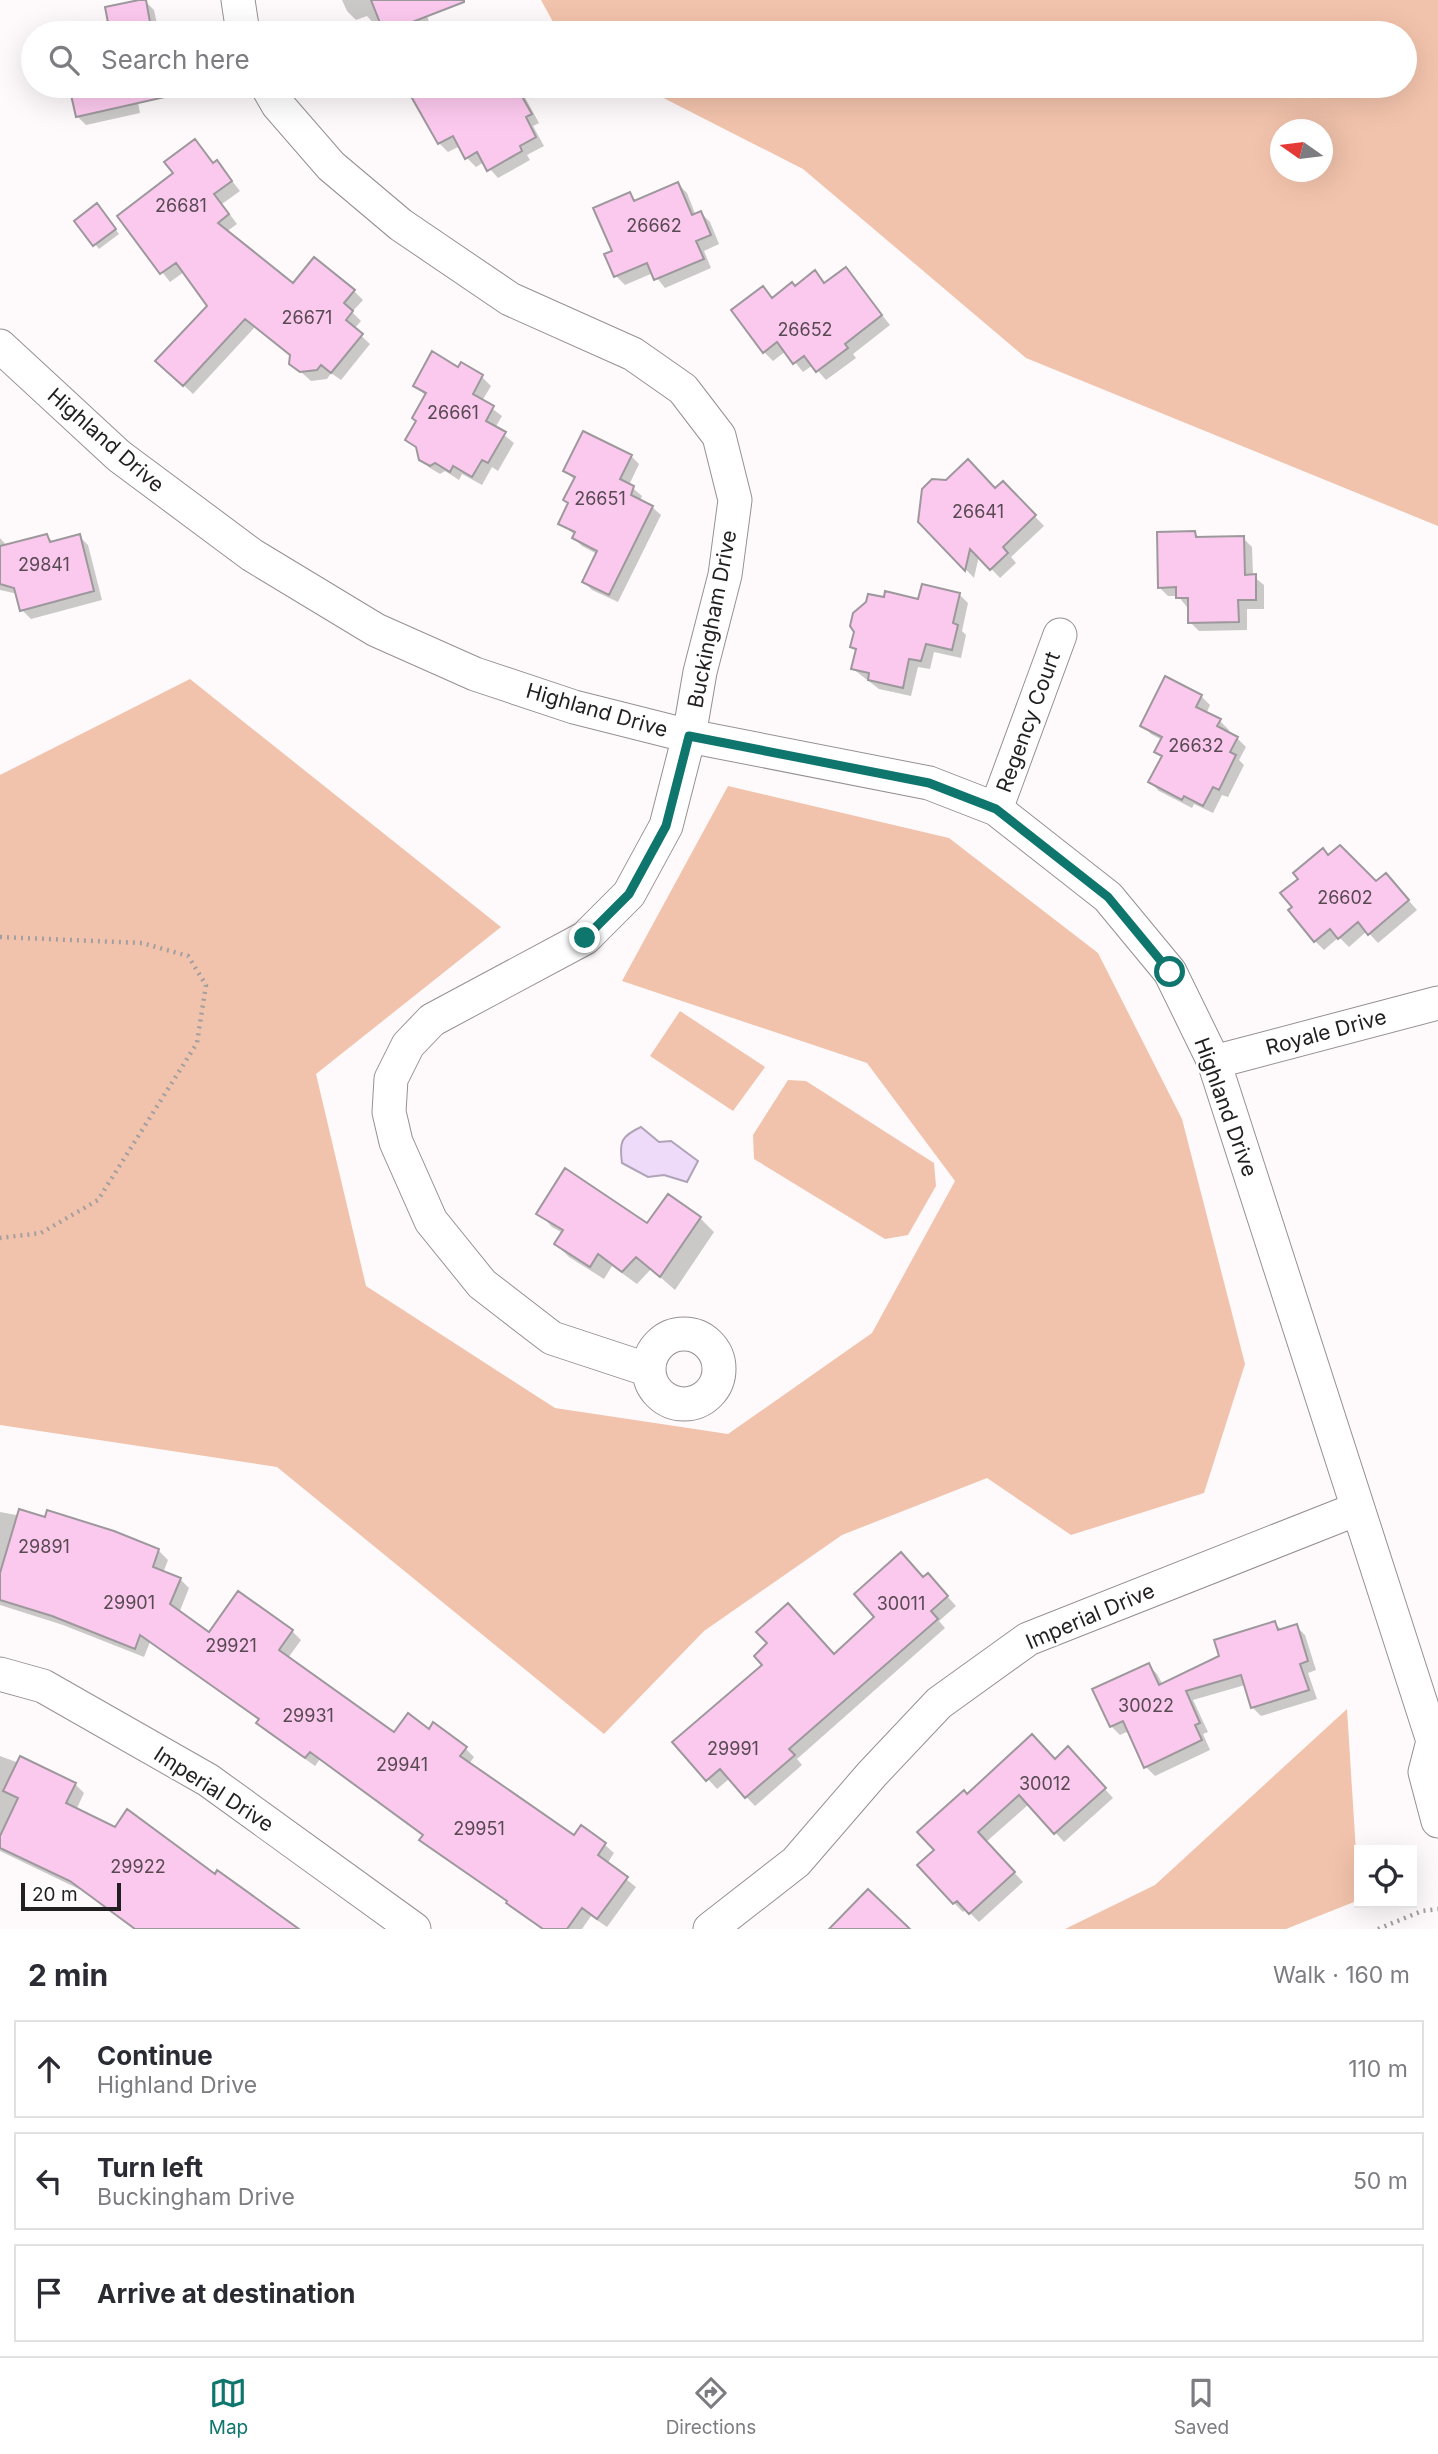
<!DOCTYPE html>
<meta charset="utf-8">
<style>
:root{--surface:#fff;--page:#f2f2f3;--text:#2b2b33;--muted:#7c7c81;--line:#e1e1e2;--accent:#0f766e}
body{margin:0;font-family:Inter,sans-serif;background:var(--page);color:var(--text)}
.controls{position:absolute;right:21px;bottom:21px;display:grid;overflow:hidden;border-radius:0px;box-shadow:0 7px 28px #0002}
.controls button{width:63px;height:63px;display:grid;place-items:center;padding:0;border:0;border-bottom:2px solid var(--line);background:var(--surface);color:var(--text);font:35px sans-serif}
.compass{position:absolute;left:1270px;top:119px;width:63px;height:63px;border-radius:50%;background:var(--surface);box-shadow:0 7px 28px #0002;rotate:284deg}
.scale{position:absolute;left:21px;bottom:18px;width:100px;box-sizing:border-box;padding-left:7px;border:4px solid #211f1f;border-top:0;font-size:19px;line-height:24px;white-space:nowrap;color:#211f1f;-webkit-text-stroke:5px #fff;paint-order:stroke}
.stop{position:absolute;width:21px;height:21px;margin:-16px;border:5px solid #0f766e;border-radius:50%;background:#fff}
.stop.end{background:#0f766e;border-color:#fff;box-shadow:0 2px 7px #0008}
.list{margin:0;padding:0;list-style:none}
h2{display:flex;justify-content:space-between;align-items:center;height:91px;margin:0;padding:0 28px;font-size:30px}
h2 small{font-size:23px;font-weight:400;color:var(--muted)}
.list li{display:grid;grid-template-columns:46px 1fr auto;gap:21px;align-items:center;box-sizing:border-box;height:98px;margin:0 14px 14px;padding:0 14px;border:2px solid var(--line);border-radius:0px}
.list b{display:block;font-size:26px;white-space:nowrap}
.list p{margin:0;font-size:23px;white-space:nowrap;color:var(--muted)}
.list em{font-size:23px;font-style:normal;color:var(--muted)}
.icon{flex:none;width:38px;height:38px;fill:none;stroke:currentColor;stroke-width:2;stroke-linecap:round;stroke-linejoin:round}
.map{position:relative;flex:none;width:1438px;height:1929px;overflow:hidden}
.search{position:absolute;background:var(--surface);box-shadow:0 7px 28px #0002;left:21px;right:21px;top:21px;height:77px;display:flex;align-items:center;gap:18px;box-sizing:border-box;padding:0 24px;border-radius:38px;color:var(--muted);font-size:26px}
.sheet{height:427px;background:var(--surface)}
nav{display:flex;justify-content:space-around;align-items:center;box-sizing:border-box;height:98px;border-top:2px solid var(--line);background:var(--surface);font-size:19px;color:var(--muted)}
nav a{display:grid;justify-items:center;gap:4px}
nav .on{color:var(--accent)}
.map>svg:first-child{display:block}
.green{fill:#f2c3ac;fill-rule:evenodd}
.water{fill:#eddbf9;stroke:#b0a3b8;stroke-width:2}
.shadow{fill:#0003}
.building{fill:#fcc9ee;stroke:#9d989c;stroke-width:2}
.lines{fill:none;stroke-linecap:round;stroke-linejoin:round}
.minor-casing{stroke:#979092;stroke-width:35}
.path{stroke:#a39fa0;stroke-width:4.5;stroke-dasharray:2 5;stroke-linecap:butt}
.minor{stroke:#fff;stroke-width:33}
.route{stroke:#0f766e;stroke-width:9}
.labels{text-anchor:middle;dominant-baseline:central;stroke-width:5;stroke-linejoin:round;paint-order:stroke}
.number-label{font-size:18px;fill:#584a53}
.street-label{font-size:21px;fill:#211f1f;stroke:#fff}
</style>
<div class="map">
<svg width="1438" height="1929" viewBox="0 0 1438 1929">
<rect width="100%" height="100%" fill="#fefafb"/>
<path class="green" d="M541 0H1438V526L1026 358 803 169 640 86H1405V33H559ZM1280 130H1322V172H1280Z
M190 679 501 927 316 1074 366 1286 555 1408 728 1434 872 1333 955 1181 867 1063 622 981 728 786 949 838 1098 953 1182 1119 1245 1364 1204 1493 1071 1535 987 1478 842 1535 704 1631 604 1734 277 1467 0 1425V775Z
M680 1011 765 1067 733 1111 650 1056Z
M788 1080 806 1081 934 1163 936 1186 908 1235 885 1239 754 1159 753 1135Z
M1347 1709 1359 1900 1286 1929H1065L1155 1885Z"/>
<path class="water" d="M641 1127 659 1142 671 1141 698 1161 687 1182 664 1175 648 1177 622 1163C619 1142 621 1136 641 1127Z"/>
<path class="shadow" d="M342 0H445L424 8 431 27 415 33H387L382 24 376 26 367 16 356 20 347 11Z
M145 1 154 10 159 33H76L84 31 83 25 110 20Z
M62 86H135L140 113 86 125 77 116 72 99 63 90Z
M437 86H450L455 92 465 86H516L522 92 539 123 533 126 544 146 527 155 530 160 498 178 484 162 476 167 467 158 460 146 448 152 439 143 414 99Z
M195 141 214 165 216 163 225 172 240 191 222 204 237 224 226 232 293 285 354 291 363 300 352 312 361 321 354 329 370 344 341 380 331 373 327 379 311 381 291 363 292 356 255 327 193 394 158 361 209 306 184 272 170 282 119 217 175 174Z
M678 184 687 193 696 216 701 213 710 222 719 244 704 251 711 268 665 288 653 273 625 285 616 276 614 252 629 194 637 202Z
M101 210 119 234 99 249 77 221Z
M845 269 890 325 853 354 856 358 826 380 813 365 803 372 786 351 773 361 764 352 773 299 795 288 814 273 825 285Z
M462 365 482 377 491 386 482 401 502 416 495 428 514 443 498 471 492 467 482 485 462 474 459 480 445 471 440 474 430 468 421 459 418 450 407 440 418 422 426 396 415 385 459 369Z
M631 456 639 464 629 485 642 496 640 501 652 507 661 515 618 602 592 590 584 582 597 554 582 546 574 538 575 535 560 523 569 504 565 500 575 480 565 471Z
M1003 483 1044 526 1011 557 1016 563 1000 578 979 556 974 578 920 521 995 490Z
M1195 533 1200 539 1243 538 1252 547 1253 576 1264 585V609H1247V630L1199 631 1190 622V607H1187L1178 596H1168L1159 587Z
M47 536 53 542 79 536 88 545 102 600 31 619 22 610 18 594 0 590V538L7 546Z
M959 594 968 603 962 631 966 635 961 658 934 652 930 669 918 667 911 696 879 689 853 669 857 652 852 647 920 601Z
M1201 696 1210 705 1206 714 1220 721 1229 730 1227 733 1237 738 1246 747 1239 760 1244 765 1228 797 1222 795 1213 813 1194 804 1192 808 1159 791 1150 782 1162 758 1157 752 1162 740 1151 734 1142 725Z
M1328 857 1376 884 1395 885 1417 910 1378 943 1367 931 1349 947 1339 937 1324 950 1315 941Z
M539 1213 648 1225 700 1218 714 1232 675 1290 651 1269 637 1284 612 1266 604 1279 569 1257 556 1244 563 1233 552 1227Z
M0 1512 113 1533 159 1551 168 1560 163 1573 180 1579 189 1588 179 1613 209 1635 292 1631 301 1640 288 1658 395 1734 429 1731 465 1748 474 1757 469 1764 574 1838 581 1828 605 1845 614 1853 607 1864 636 1887 607 1927 591 1916 582 1929H542L508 1902 431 1849 422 1840 424 1836 320 1759 315 1766 267 1732 258 1723 260 1721 150 1642 144 1657 63 1625 0 1605Z
M924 1579 937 1585 956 1606 939 1621 945 1628 797 1759 802 1765 755 1806 729 1779 717 1789 675 1742 834 1655Z
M1274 1623 1282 1630 1296 1626 1305 1635 1316 1670 1308 1673 1317 1699 1261 1716 1252 1707 1245 1685 1193 1700 1208 1732 1203 1734 1210 1750 1155 1776 1146 1767 1129 1731 1120 1735 1111 1726 1148 1665 1157 1674 1163 1685 1221 1657Z
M0 1756 75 1784 84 1793 76 1810 216 1876 297 1929H136L81 1890 0 1851Z
M1077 1758 1113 1798 1064 1842 1029 1804 986 1842 1023 1882 979 1922 966 1909 963 1912 954 1903 936 1850 967 1796 1055 1761Z"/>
<path class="building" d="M139 0H146L152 33H110L105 7Z
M371 0H464V2L384 33Z
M69 86H164L165 97 76 117Z
M433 86H516L532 114 526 117 536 137 520 146 522 151 487 171 477 152 465 159 453 136 438 144 412 98Z
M195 139 213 163 217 160 232 181 214 194 229 214 218 223 293 283 314 257 355 290 344 303 353 311 346 320 363 334 331 373 321 365 317 370 300 372 289 364 290 355 245 319 183 386 155 361 207 306 176 263 160 274 117 216 173 173 164 162Z
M678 182 692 215 701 211 711 235 696 241 704 259 654 280 647 263 614 277 604 254 612 251 593 208 630 192 634 201Z
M97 203 116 229 93 246 74 221Z
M846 267 882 315 845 344 848 348 816 372 804 356 793 364 777 342 763 353 731 310 763 286 772 298 792 282 795 286 815 270 824 283Z
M432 351 458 367 461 362 483 375 473 394 494 406 486 421 506 432 488 463 482 460 472 477 453 466 450 472 435 463 430 466 419 460 416 447 405 440 416 421 412 418 426 393 413 386Z
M583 431 632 455 620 479 634 486 631 495 653 506 609 595 582 582 597 551 572 538 575 532 558 524 568 503 563 500 575 477 563 471Z
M968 459 995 488 1003 481 1036 515 1003 547 1008 553 990 570 970 549 965 571 918 522 922 489 932 479 946 480Z
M1195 531 1196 537 1244 536 1245 575 1256 574V600H1238L1239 622 1188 623V598H1176V587L1158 588 1157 532Z
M47 534 50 542 80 534 94 591 20 611 14 588 0 584V546Z
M922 584 960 593 953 623 958 625 952 650 926 644 921 661 909 659 903 688 868 680 869 673 851 669 856 649 850 647 854 632 850 626 853 613 866 602 868 594 884 597 885 591 918 599Z
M1165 676 1202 695 1196 707 1221 719 1217 726 1238 737 1230 752 1236 755 1219 790 1213 787 1203 806 1184 796 1182 800 1148 782 1162 756 1154 752 1162 737 1140 726Z
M1340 845 1376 881 1386 873 1409 900 1368 935 1358 922 1338 939 1330 929 1314 942 1288 910 1292 907 1280 893 1298 879 1293 873 1323 848 1328 855Z
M565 1168 647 1223 668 1194 701 1217 660 1277 636 1257 622 1272 598 1254 590 1267 554 1244 563 1230 536 1214Z
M19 1509 45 1517 47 1510 114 1531 159 1549 153 1567 181 1578 170 1604 209 1632 238 1591 293 1630 279 1650 394 1732 408 1713 429 1729 433 1722 467 1747 460 1756 574 1835 581 1825 606 1843 598 1855 628 1877 597 1919 582 1908 567 1929H543L506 1903 507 1901 419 1840 423 1835 310 1752 305 1758 256 1723 259 1719 140 1635 135 1649 52 1616 0 1600V1573Z
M901 1552 923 1577 928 1573 948 1596 931 1611 938 1619 789 1749 795 1755 745 1798 720 1769 706 1781 672 1742 762 1665 754 1656 767 1643 756 1632 788 1603 834 1654 874 1617 854 1594Z
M1275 1621 1278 1630 1297 1624 1308 1661 1300 1664 1309 1690 1251 1708 1241 1675 1186 1691 1200 1723 1195 1725 1202 1740 1144 1768 1123 1721 1110 1727 1092 1689 1149 1663 1159 1685 1219 1656 1214 1640Z
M1032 1734 1055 1759 1068 1746 1106 1788 1054 1834 1019 1795 978 1832 1015 1872 969 1914 957 1901 953 1904 917 1865 934 1850 917 1832 964 1790 967 1794Z
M20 1756 76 1783 66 1803 115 1827 127 1809 215 1874 217 1870 299 1929H135L70 1881 0 1848V1836L18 1798 3 1791Z
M868 1889 910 1929H829Z"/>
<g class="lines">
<defs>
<path id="minor" d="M238 0 243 33
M267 86 278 105 331 166 401 225 510 299 633 354 683 389 719 436 735 500 725 575 700 672 689 736 666 826 629 894 585 938 432 1020 408 1045 391 1079 389 1112 396 1142 431 1221 482 1284 552 1338 649 1370
M0 346 119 456 252 555 376 630 475 674 574 707 689 736 929 783 996 809 1108 897 1170 972 1214 1062 1433 1741 1425 1772 1438 1821
M996 809 1060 635
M1214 1062 1438 1003
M649 1369a35 35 0 1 1 70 0a35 35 0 1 1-70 0Z
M0 1674 43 1686 208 1780 414 1929
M710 1929 796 1862 872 1774 939 1703 1028 1639 1357 1509"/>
</defs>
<use href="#minor" class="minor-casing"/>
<path class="path" d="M0 937 142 943 188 956 206 985 197 1043 98 1200 41 1233 0 1238
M1378 1929 1422 1911 1438 1909"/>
<use href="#minor" class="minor"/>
</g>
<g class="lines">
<path class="route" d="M585 938 629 894 666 826 689 736 929 783 996 809 1108 897 1170 972"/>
</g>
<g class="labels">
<g class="number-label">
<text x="181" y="205">26681</text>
<text x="654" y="225">26662</text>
<text x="307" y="317">26671</text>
<text x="805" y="329">26652</text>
<text x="453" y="412">26661</text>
<text x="600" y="498">26651</text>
<text x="978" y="511">26641</text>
<text x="44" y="564">29841</text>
<text x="1196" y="745">26632</text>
<text x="1345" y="897">26602</text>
<text x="44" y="1546">29891</text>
<text x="129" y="1602">29901</text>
<text x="901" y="1603">30011</text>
<text x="231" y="1645">29921</text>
<text x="1146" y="1705">30022</text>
<text x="308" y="1715">29931</text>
<text x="733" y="1748">29991</text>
<text x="402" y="1764">29941</text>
<text x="1045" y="1783">30012</text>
<text x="479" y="1828">29951</text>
<text x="138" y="1866">29922</text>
</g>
<g class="street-label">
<text transform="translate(106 440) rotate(41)">Highland Drive</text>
<text transform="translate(712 619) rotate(-79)">Buckingham Drive</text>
<text transform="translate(597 710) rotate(16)">Highland Drive</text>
<text transform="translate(1028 722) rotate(-70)">Regency Court</text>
<text transform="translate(1326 1032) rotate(-15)">Royale Drive</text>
<text transform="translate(1226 1107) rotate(70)">Highland Drive</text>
<text transform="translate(1090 1616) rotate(-23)">Imperial Drive</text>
<text transform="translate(214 1789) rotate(33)">Imperial Drive</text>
</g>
</g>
</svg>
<div class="controls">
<button><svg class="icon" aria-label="locate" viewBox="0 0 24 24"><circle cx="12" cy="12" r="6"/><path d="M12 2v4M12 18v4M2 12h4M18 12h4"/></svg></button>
</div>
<svg class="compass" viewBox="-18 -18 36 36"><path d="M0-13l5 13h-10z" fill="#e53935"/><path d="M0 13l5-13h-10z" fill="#7c7c81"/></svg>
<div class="scale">20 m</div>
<div class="stop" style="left:1170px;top:972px"></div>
<div class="stop end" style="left:585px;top:938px"></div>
<div class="search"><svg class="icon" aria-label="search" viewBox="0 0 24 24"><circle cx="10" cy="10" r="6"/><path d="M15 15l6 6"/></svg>Search here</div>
</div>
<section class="sheet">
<h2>2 min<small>Walk · 160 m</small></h2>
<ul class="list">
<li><svg class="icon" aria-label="ahead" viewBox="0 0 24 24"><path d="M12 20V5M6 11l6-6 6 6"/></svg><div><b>Continue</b><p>Highland Drive</p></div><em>110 m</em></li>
<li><svg class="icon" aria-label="left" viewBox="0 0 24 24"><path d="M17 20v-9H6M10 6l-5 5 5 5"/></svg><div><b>Turn left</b><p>Buckingham Drive</p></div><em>50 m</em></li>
<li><svg class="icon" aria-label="arrive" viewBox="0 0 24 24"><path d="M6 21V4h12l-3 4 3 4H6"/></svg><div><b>Arrive at destination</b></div></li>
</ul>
</section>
<nav>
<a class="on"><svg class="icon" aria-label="map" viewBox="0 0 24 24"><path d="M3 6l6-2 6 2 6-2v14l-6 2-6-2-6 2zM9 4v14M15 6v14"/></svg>Map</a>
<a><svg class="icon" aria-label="directions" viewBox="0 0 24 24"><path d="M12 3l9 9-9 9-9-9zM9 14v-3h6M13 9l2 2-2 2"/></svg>Directions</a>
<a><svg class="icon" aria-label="saved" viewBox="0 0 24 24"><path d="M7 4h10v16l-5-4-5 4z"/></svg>Saved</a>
</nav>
